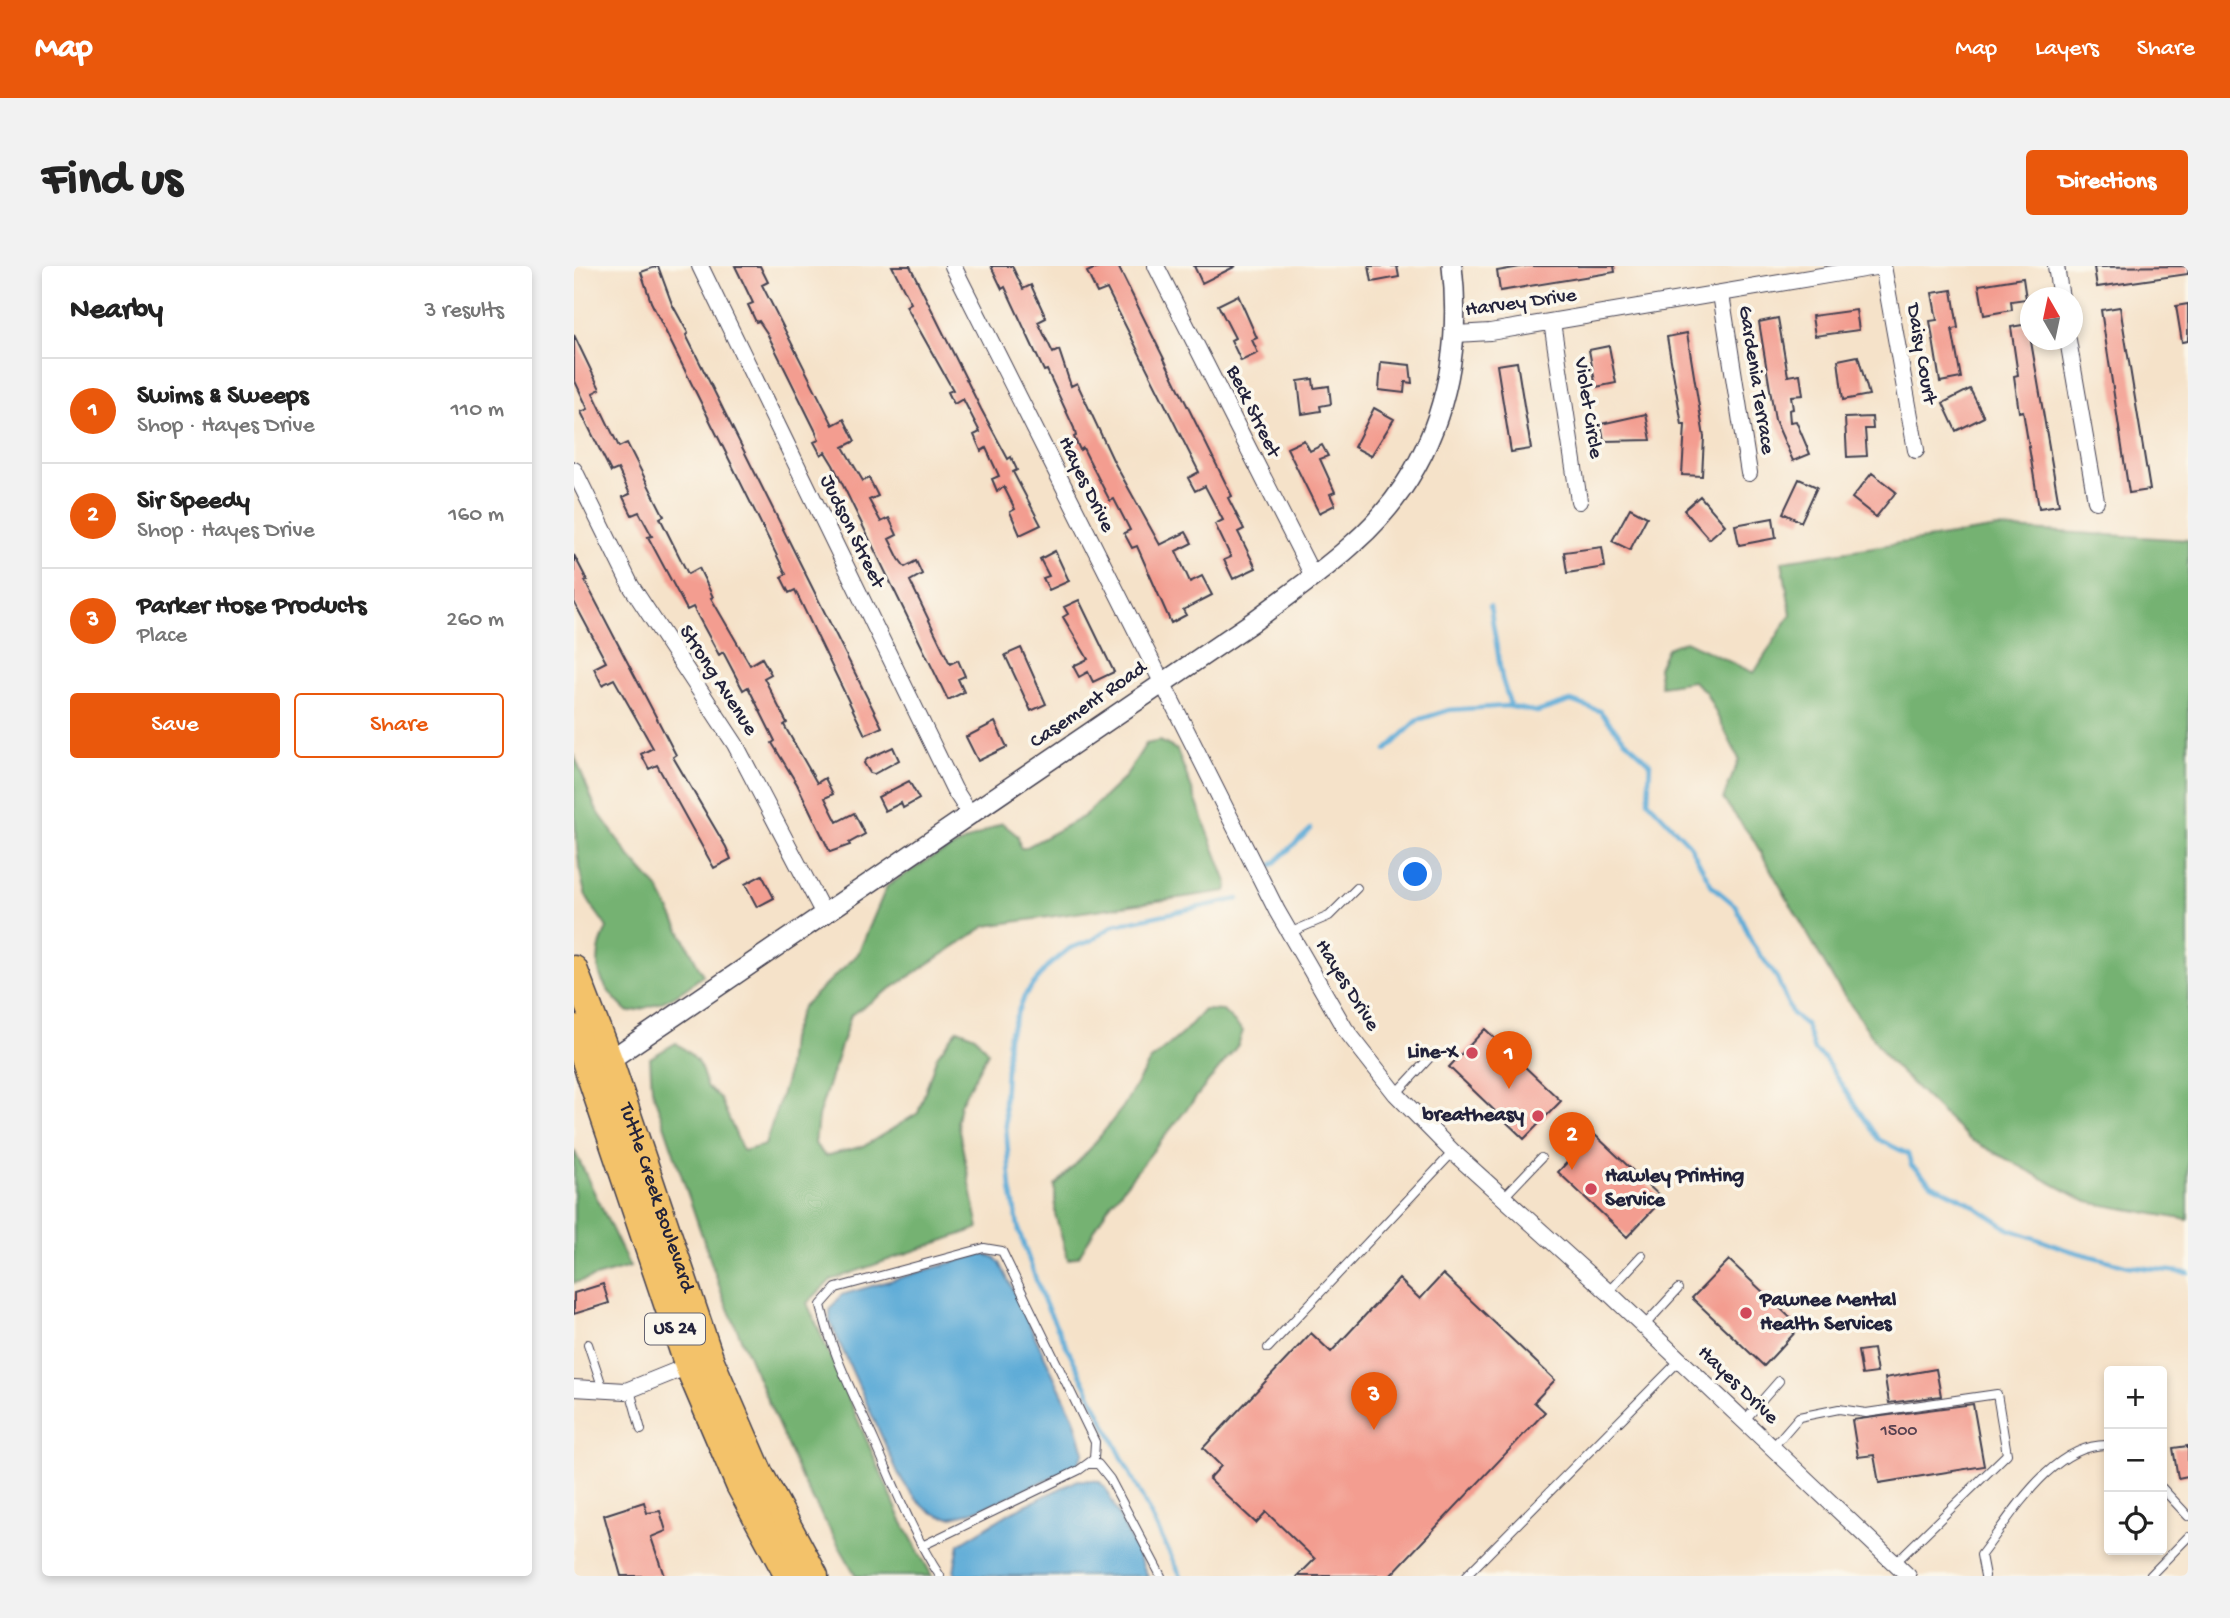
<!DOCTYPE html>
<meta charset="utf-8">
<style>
:root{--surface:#fff;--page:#f2f2f2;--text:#222;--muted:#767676;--line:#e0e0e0;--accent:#ea580c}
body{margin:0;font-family:"Gochi Hand",sans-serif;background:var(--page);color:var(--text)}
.controls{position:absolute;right:21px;bottom:21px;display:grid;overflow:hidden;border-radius:7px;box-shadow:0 4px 10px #0003}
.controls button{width:63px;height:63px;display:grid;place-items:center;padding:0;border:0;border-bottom:2px solid var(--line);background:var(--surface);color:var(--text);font:35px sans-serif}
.compass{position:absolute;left:1446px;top:21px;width:63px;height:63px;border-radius:50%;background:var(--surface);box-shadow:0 4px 10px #0003;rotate:351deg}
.you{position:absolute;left:842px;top:609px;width:24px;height:24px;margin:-18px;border:5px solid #fff;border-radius:50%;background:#1a73e8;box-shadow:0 0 0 10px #1a73e833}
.badge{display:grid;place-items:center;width:46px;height:46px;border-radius:50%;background:var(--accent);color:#fff;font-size:23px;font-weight:700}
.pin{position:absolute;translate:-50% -58px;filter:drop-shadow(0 2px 4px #0008)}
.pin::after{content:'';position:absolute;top:37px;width:24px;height:21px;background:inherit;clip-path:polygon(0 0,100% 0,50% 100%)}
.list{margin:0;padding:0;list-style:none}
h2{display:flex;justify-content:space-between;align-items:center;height:91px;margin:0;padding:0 28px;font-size:30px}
h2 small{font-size:23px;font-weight:400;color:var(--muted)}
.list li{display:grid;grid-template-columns:46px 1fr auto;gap:21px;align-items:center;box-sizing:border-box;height:105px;padding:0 28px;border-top:2px solid var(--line)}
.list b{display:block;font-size:26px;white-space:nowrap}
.list p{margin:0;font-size:23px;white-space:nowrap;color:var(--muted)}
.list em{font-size:23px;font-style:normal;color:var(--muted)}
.actions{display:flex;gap:14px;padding:21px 28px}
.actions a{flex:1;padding:16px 0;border:2px solid var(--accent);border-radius:7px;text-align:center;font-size:24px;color:var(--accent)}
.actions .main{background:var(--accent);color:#fff}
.icon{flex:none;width:38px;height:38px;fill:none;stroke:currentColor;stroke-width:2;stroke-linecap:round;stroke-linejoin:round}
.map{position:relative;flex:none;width:1614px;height:1310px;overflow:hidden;border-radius:7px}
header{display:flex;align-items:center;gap:42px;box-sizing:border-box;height:98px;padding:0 35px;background:var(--accent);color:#fff}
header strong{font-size:33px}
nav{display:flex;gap:38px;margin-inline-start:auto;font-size:24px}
.intro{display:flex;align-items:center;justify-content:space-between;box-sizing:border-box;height:168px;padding:0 42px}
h1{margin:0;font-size:49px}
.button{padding:18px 32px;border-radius:7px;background:var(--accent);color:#fff;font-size:24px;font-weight:700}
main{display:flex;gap:42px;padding:0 42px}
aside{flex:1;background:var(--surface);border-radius:7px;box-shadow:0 4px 10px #0003}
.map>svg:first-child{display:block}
.forest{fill:#75b272;stroke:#4c6a56;stroke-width:2}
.water{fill:#5dabd7;stroke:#406689;stroke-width:2}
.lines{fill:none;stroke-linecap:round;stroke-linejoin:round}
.stream{stroke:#5dabd7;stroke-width:4.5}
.building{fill:#f39d90}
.service-casing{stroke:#423f50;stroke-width:10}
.minor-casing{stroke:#423f50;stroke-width:18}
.tertiary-casing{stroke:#423f50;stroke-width:22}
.trunk-casing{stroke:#423f50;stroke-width:29}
.service{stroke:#fff;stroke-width:8}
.minor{stroke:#fff;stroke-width:16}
.tertiary{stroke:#fff;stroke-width:19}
.trunk{stroke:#f3c26a;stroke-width:26}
.poi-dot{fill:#d1495b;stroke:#fbf7ec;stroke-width:2.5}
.labels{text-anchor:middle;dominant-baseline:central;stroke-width:7;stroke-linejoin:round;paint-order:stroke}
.number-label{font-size:18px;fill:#564150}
.shield{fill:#fbf7ec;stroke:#636270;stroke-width:2}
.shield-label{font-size:19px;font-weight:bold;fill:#22223b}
.street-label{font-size:21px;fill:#22223b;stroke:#fbf7ec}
.poi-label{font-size:21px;font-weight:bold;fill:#22223b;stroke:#fbf7ec;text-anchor:end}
</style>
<header>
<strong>Map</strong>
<nav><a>Map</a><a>Layers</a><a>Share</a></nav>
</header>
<div class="intro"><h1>Find us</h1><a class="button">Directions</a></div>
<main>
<aside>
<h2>Nearby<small>3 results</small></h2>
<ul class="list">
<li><span class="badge">1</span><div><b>Swims &amp; Sweeps</b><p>Shop · Hayes Drive</p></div><em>110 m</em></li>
<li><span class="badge">2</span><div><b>Sir Speedy</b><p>Shop · Hayes Drive</p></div><em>160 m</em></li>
<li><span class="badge">3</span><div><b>Parker Hose Products</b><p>Place</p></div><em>260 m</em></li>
</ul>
<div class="actions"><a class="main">Save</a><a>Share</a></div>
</aside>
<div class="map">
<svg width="1614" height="1310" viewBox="0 0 1614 1310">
<rect width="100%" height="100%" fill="#fbf7ec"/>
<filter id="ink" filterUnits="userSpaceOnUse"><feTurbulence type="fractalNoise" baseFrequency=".0143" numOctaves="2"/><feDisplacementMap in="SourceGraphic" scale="14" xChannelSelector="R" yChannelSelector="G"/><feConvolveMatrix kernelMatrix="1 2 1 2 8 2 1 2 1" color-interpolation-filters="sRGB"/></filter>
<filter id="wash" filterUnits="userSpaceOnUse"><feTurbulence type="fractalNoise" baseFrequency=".00686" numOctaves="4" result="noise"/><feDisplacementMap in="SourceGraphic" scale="28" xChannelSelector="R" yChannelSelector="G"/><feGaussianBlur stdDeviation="1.57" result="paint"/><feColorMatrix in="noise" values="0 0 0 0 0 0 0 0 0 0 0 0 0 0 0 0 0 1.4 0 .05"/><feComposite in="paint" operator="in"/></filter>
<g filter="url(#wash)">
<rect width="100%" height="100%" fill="#f5e2c9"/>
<path class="forest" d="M1423 262 1614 274V954L1513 936 1395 873 1315 795 1261 716 1179 573 1149 533 1165 493 1131 425 1119 415 1087 420 1084 402 1093 382 1111 375 1180 407 1217 348 1208 295Z
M586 475 603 484 654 619 652 625 412 660 277 749 244 851 241 878 251 890 290 880 344 847 363 790 384 763 401 770 414 786 386 838 383 855 405 962 257 1014 233 1037 327 1253 358 1310H282L228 1214 149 1031 78 823 76 792 102 777C121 790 128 798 132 820L146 832 169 885 191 879 212 814 216 773 228 741 284 688 313 620 357 592 428 557 444 570 446 582H451L509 551 551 511 572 478Z
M0 489 22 543 56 591 84 622 129 709C105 730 85 740 54 746 25 720 15 699 33 662 27 651 17 641 12 630 0 593 0 530 0 489Z
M630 744 649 745 669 765 664 779 534 941 505 990 494 994 481 948V920L516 883 549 841 576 795 609 767Z
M0 884 56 1001 0 1017Z"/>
<path class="water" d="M407 988 420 991 426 997 500 1152 510 1186 504 1197 492 1205C467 1215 396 1252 373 1251 351 1249 335 1226 325 1209L256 1056V1044L267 1029Z
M504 1214 525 1215 532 1223 574 1310H383L380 1305 385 1278 439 1245Z"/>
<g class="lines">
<path class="stream" d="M916 340 928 413 937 441
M812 484 844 454 875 444 933 440 963 446 997 435 1026 445 1049 472 1076 497 1074 535 1115 578 1138 620 1162 640 1178 677 1203 712 1218 748 1232 759 1240 784 1250 792 1304 873 1334 888 1337 899 1358 918 1394 936 1435 963 1494 984 1554 1000 1614 1007
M698 599 737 563
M607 1310 468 1031 445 965 437 923 430 837 434 771 450 730 473 701 496 682 517 675 540 659 664 633"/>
</g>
<g id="blocks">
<path class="building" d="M84 0 98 38 114 67 112 69 308 461 291 469 221 324 215 327 207 311 212 308 77 36 67 6Z
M161 0H186L194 16 188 19 259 159 270 153 281 175 269 181 289 215 295 212 304 230 295 234 307 256 315 252 323 269 315 273 325 293 331 301 342 295 348 308 336 315 376 398 384 394 391 410 384 413 390 426 374 434 259 199 251 186 247 189 240 176 245 174 242 166 193 67 185 55 182 56 174 39 179 37Z
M318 0H336L407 143 434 193 437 191 443 204 439 206 467 259 446 269 436 246 441 243 430 221 423 225 418 213 425 210 412 182 407 185 400 169 406 166 389 133 380 138 374 126 379 124 332 40 337 37Z
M417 0H438L449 23 457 19 472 52 464 56 479 87 485 84 497 120 503 117 540 196 586 279 612 266 618 277 602 285 616 316 628 310 638 329 609 344 612 349 597 357 563 280 558 282 550 267 556 264 540 233 536 235 514 192 509 182 506 184 500 171 502 170 500 162 473 104 470 105 431 21 428 23Z
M526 0H544L658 230 654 232 670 263 664 266 682 302 659 313 650 294 657 291 641 258 649 254 631 220 621 225 614 212 625 206 533 23 523 27 513 6Z
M620 0H662L628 17Z
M795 0H823L825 11 798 16Z
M952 0H1040L1041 6 926 25 923 5Z
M1614 0V8L1523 21 1520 1Z
M1449 12 1452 33 1437 35 1438 44 1410 49 1405 19Z
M1378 24 1384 62 1378 63 1387 112 1366 116 1356 55 1363 54 1358 27Z
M664 29 683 72 678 74 684 87 667 95 657 74 661 72 644 39Z
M1614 38V75L1608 76 1602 40Z
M1546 41 1576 224 1555 227 1527 44Z
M1282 44 1285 64 1241 70 1238 50Z
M1204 52 1214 110 1226 108 1229 129 1217 130 1219 143 1215 144 1216 156 1222 155 1236 188 1219 195 1201 154 1185 56Z
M1454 58 1485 239 1465 242 1449 145 1445 146 1440 110 1444 109 1437 61Z
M1113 67 1130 171 1128 210 1108 209 1111 159H1108L1093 71Z
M0 69 26 123 19 127 45 181 53 177 90 250 86 252 114 308 125 302 139 331 137 332 176 399 188 392 197 408 190 412 213 457 210 459 243 517 251 512 259 528 251 532 263 556 280 547 291 568 275 577 276 579 256 586 223 518 198 477 201 475 174 421 169 424 149 386 145 389 119 341 113 344 74 271 78 270 65 246 58 249 49 231 56 228 44 203 37 206 7 146 14 143 0 113Z
M1035 80 1042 117 1022 121 1015 84Z
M1284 90 1295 129 1269 134 1264 94Z
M807 96 836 99 838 117 831 116 830 127 805 124Z
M943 96 957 183 937 186 923 99Z
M739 113 740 122 755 120 757 138 746 140 747 145 728 148 724 115Z
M1396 123 1410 151 1382 165 1369 137Z
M800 142 820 153 797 190 780 181Z
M1072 148 1077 174 1030 175 1027 158Z
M1298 151 1299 163H1291L1293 190 1273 191 1271 152Z
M730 174 736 185 748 179 754 190 746 193 761 226 756 228 761 239 745 247 713 182Z
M1298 207 1322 226 1302 251 1278 232Z
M1225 213 1243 221 1227 256 1209 247Z
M1126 230 1151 259 1135 273 1110 244Z
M1056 242 1073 251 1056 284 1038 275Z
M1199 252 1202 272 1165 279 1161 259Z
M1028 281 1031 301 993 307 990 286Z
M481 285 495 315 475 324 469 312 475 310 466 293Z
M0 289 13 314 11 315 102 489 99 491 152 581 157 593 140 602 83 499 75 503 67 488 79 482 40 413 28 419 20 402 32 396 0 336Z
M505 334 540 406 519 416 514 406 505 411 499 400 514 393 489 351 494 348 490 341Z
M447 382 472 438 457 445 431 389Z
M421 456 433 481 404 495 392 471Z
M319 481 325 494 300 508 296 507 290 497 293 493Z
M335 515 345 533 329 542 327 537 311 545 304 531Z
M188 609 200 632 183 641 171 618Z
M911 763 987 835 950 873 875 801Z
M1020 868 1089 933 1053 971 984 906Z
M1155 994 1226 1061 1190 1100 1118 1032Z
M869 1008 981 1114 960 1136 971 1146 816 1310H724L741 1293 692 1246 682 1257 635 1213 647 1200 629 1182 737 1067 757 1086 825 1013 846 1033Z
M29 1018 35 1037 0 1048V1027Z
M1299 1083 1303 1107 1288 1109 1284 1085Z
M1362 1103 1367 1130 1315 1137 1311 1112Z
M1399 1138 1410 1200 1305 1217 1300 1189 1284 1191 1278 1154Z
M1614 1180V1210L1604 1212 1599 1182Z
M70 1236 73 1247 86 1245 92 1265 77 1271 90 1310H47L30 1249Z"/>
</g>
</g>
<g filter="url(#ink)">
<use href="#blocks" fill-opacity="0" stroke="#423f50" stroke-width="2"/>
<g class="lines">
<defs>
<path id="service" d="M715 667 755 650 783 622
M822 828 859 788
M928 933 967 892
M1034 1026 1068 989
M1070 1060 1104 1023
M14 1078 29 1123
M694 1082 879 886
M56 1124 67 1164
M1170 1155 1205 1115
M1198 1182 1225 1151 1265 1143 1292 1147 1423 1128 1433 1188 1321 1297
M514 1198H524L536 1213 587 1310
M1588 1222 1614 1250
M350 1279 505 1204 520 1193 521 1176 428 985 410 982 262 1022 247 1039C257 1086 280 1130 300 1174 320 1219 339 1269 366 1310
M892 1310 1106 1094
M1411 1310 1407 1289C1438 1249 1478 1177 1535 1179
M1576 1310 1614 1271"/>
<path id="minor" d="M126 0 380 523 396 548
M379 0 703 645 771 763 822 828 879 886 1034 1026 1334 1310
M582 0 739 310
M1309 0 1342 184
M1482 0 1487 32
M1147 28 1175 207
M978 56 1005 235
M882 68 916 66 1307 0
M1494 74 1522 235
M0 204 57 320 161 478 251 650
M0 1122 52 1125 114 1100"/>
<path id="tertiary" d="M24 802 680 355C714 329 750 305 781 276 861 205 890 103 878 0"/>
<g id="trunk">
<path id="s1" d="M0 703 36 796 137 1095 186 1208 241 1310"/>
<path d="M0 762 114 1100 165 1219 214 1310"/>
</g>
</defs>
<use href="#service" class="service-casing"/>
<use href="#minor" class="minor-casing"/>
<use href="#tertiary" class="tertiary-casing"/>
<use href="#trunk" class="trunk-casing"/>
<use href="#service" class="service"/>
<use href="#minor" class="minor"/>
<use href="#tertiary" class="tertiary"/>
<use href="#trunk" class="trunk"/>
</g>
</g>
<g class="poi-dot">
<circle cx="898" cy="787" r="7"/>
<circle cx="964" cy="850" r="7"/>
<circle cx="1017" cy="923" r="7"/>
<circle cx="1172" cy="1047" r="7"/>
</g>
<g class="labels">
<g class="number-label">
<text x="1325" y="1165">1500</text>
</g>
<rect class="shield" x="71" y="1047.5" width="60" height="31" rx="5"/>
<g class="shield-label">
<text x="101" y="1063">US 24</text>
</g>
<g class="street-label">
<text transform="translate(947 38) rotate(-8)">Harvey Drive</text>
<text transform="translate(1346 88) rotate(80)">Daisy Court</text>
<text transform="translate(1181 114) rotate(81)">Gardenia Terrace</text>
<text transform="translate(1013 142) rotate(81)">Violet Circle</text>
<text transform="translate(678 146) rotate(64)">Beck Street</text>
<text transform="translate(511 219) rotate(64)">Hayes Drive</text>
<text transform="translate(277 266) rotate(64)">Judson Street</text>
<text transform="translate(143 415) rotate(57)">Strong Avenue</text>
<text transform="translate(515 440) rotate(-35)">Casement Road</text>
<text transform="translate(772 720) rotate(58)">Hayes Drive</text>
<text stroke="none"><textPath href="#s1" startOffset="243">Tuttle Creek Boulevard</textPath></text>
<text transform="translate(1163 1120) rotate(44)">Hayes Drive</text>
</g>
<g class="poi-label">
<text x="884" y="787">Line-X</text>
<text x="950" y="850">breatheasy</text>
<text x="1031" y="911" text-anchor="start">Hawley Printing<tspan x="1031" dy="24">Service</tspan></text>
<text x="1186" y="1035" text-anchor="start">Pawnee Mental<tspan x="1186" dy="24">Health Services</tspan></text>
</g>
</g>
</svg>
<div class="controls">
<button>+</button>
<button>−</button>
<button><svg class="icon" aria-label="locate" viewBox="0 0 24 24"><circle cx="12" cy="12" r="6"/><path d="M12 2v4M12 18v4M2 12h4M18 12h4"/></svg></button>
</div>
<svg class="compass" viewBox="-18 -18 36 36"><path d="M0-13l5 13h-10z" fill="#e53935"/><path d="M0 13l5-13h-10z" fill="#767676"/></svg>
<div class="you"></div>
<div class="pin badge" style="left:935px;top:823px">1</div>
<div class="pin badge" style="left:998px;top:904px">2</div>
<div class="pin badge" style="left:800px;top:1164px">3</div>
</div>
</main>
